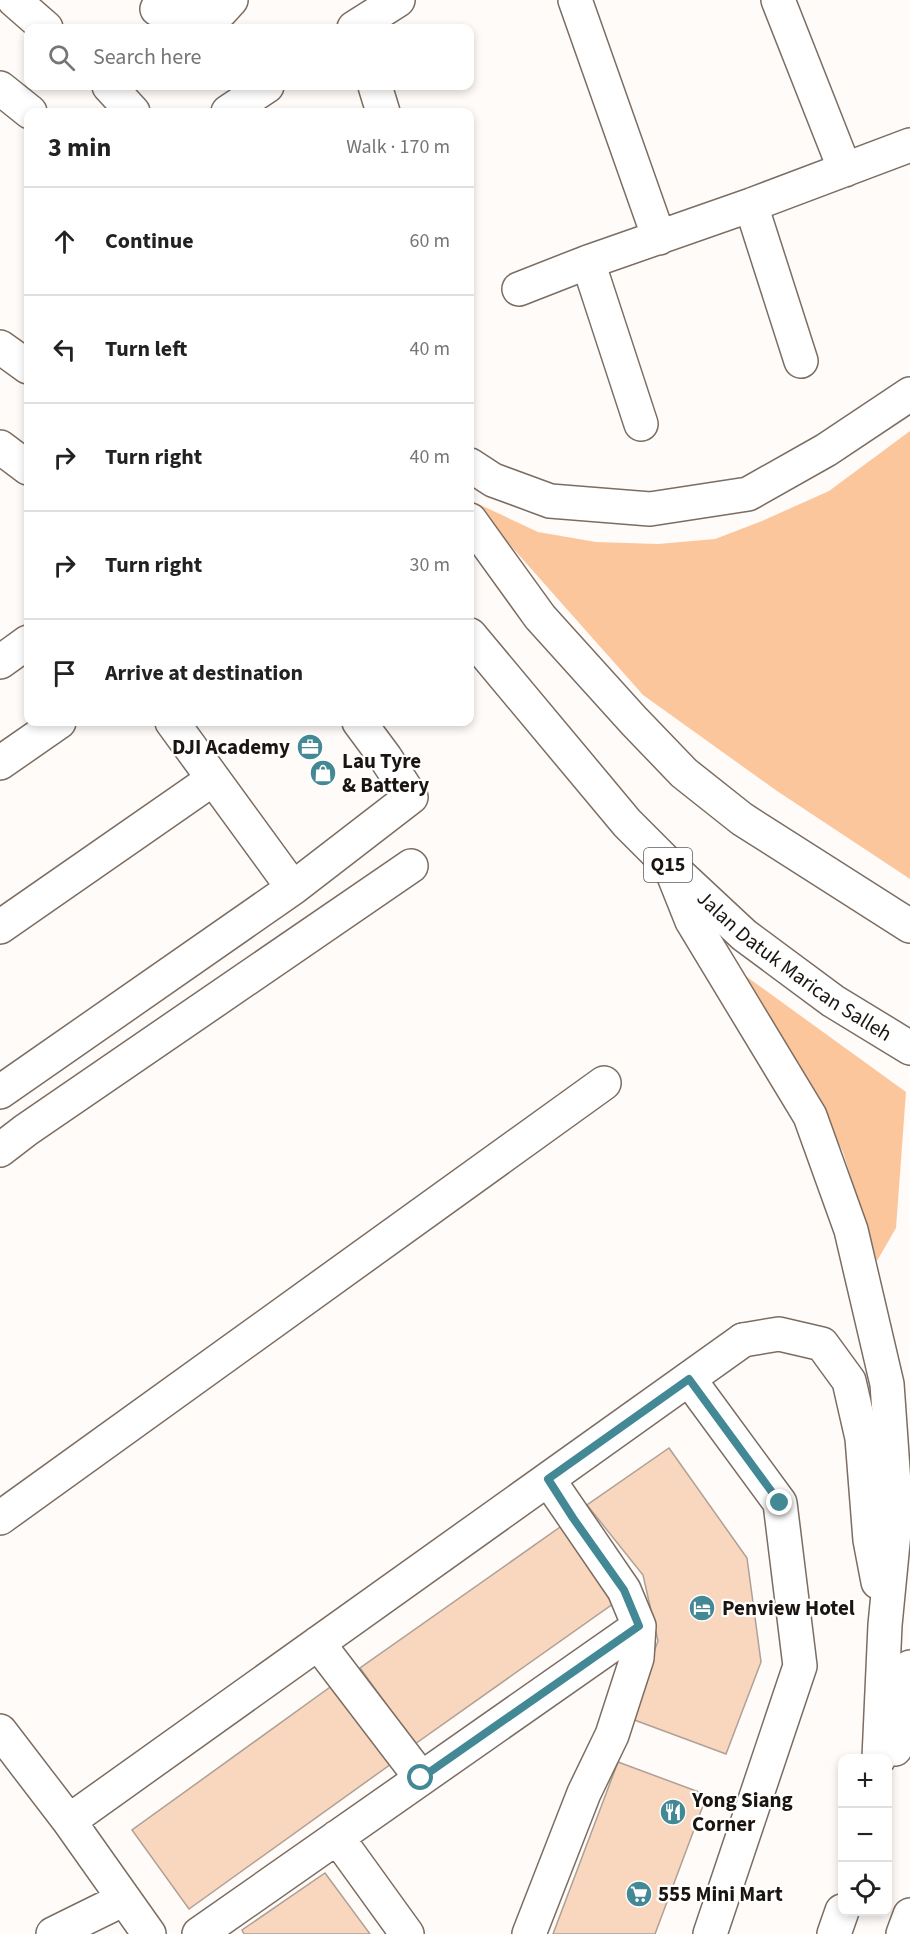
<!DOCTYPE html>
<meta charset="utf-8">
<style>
:root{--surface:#fff;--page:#f2f2f2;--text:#222;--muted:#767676;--line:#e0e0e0}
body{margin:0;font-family:"Source Sans 3",sans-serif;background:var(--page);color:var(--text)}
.controls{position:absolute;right:18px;bottom:18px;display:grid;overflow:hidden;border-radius:12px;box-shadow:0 3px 9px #0003}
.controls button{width:54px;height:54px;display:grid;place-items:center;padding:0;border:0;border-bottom:2px solid var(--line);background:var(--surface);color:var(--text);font:30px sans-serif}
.stop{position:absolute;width:18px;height:18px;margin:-14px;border:4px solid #438895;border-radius:50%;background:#fff}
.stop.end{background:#438895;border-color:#fff;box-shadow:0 2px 6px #0008}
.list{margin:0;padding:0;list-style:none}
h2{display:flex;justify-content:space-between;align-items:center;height:78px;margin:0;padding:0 24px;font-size:26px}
h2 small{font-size:20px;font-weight:400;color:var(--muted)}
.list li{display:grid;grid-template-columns:39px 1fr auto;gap:18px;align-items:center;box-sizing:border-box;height:108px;padding:0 24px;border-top:2px solid var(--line)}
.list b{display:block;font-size:22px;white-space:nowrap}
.list em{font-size:20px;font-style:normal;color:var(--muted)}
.icon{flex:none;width:33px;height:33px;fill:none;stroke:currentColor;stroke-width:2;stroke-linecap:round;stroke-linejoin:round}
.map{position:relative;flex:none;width:910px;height:1934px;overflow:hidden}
.search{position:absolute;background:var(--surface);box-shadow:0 3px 9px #0003;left:24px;top:24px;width:450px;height:66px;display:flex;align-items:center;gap:15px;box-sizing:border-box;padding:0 21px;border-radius:12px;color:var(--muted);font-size:22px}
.panel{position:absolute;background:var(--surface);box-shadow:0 3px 9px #0003;left:24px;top:108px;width:450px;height:618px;border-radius:12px}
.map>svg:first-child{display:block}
.green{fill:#fcc69d}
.building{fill:#f9d7be;stroke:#afa095;stroke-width:1.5}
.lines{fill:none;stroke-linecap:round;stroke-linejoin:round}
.minor-casing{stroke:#7b6d62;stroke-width:36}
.highway-casing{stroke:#7b6d62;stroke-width:36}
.minor{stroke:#fff;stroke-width:33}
.highway{stroke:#fff;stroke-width:33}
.route{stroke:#438895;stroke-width:8}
.labels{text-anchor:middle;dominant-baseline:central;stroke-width:4.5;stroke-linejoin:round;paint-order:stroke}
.shield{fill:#fff;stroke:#5f5b58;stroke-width:1.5}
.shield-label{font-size:20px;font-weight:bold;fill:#1b1511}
.poi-label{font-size:21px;font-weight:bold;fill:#1b1511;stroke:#fff;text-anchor:start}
.street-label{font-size:21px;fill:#1b1511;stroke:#fff}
</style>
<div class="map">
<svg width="910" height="1934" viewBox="0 0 910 1934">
<rect width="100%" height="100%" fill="#fefbf9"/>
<path class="green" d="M910 431V879L777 791 643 695 470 500 538 532 596 542 658 544 715 539 762 521 829 491Z
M736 969 906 1092 896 1228 877 1261 843 1152 791 1055Z"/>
<path class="building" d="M669 1448 747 1558 761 1662 726 1754 629 1718 658 1641 643 1575 587 1505Z
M563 1525 617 1601 415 1744 360 1668Z
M333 1685 391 1764 189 1909 132 1830Z
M618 1762 707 1795 655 1934H553Z
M325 1873 370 1934H244L242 1930Z"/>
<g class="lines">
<defs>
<path id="minor" d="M575 0 659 238
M778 0 845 170
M157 9 186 16 221 11 231 0
M354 28 398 0
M375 86 383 112
M228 112 267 86
M751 205 801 361
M588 262 641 424
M519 289 588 262 751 205 910 145
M0 347 28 367
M0 447 28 468
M0 662 28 642
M172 722 293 888
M0 763 59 722
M0 927 213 779
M0 1092 293 888 411 797 385 757 359 722
M0 1150 26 1130 411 866
M689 1379 780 1503 800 1666 710 1934
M0 1518 604 1083
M318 1643 421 1778
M0 1731 69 1821 149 1934
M69 1821 743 1340
M337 1837 407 1934
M53 1934 124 1899
M199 1934 639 1626
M529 1934 584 1793 612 1735 637 1658 639 1626 624 1590 548 1479"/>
<g id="highway">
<path d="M14 0 46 28"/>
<path d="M109 86 133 112"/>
<path d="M0 88 30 112"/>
<path d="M470 465 493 480 550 501 650 509 748 494 826 450 910 394"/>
<path d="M470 520 540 617 634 721 684 773 742 819 910 926"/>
<path id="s1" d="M470 635 627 823 670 866 744 935 833 1001 910 1048"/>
<path d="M670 866 692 921 810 1116 851 1230 887 1384 896 1512 885 1625 879 1758"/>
<path d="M743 1340 779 1334 822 1344 849 1381 862 1438 870 1540 878 1582"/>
<path d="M895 1749 901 1722 910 1667"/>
<path d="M834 1934 842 1911"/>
<path d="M903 1934 910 1915"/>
</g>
</defs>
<use href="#minor" class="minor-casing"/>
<use href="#highway" class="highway-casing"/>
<use href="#minor" class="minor"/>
<use href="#highway" class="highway"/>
</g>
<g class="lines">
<path class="route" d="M421 1778 639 1626 624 1590 573 1518 548 1479 689 1379 780 1503"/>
</g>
<defs>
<symbol id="office-disc" viewBox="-11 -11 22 22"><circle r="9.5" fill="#438895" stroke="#fff"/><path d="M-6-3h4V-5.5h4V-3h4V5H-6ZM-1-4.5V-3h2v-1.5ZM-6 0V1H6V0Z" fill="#fff"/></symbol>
<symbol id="shop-disc" viewBox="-11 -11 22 22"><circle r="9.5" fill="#438895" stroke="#fff"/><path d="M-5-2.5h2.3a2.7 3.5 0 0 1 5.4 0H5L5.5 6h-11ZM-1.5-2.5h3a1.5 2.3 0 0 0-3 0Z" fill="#fff"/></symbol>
<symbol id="hotel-disc" viewBox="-11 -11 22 22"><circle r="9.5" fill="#438895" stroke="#fff"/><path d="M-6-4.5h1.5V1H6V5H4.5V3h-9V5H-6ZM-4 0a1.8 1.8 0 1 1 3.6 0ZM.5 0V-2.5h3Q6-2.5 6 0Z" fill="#fff"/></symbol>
<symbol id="restaurant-disc" viewBox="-11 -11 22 22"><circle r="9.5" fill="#438895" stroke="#fff"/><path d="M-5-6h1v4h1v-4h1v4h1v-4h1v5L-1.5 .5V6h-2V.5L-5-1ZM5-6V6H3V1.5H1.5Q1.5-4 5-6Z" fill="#fff"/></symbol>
<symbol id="supermarket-disc" viewBox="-11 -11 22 22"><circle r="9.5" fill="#438895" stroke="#fff"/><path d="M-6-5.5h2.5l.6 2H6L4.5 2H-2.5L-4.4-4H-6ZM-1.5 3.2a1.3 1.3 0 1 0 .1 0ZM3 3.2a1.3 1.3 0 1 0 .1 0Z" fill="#fff"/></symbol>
</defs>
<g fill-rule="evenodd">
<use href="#office-disc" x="295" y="732" width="30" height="30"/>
<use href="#shop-disc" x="308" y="758" width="30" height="30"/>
<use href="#hotel-disc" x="687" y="1593" width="30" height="30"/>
<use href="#restaurant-disc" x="658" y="1797" width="30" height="30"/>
<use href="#supermarket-disc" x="624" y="1879" width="30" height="30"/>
</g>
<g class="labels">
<rect class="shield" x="644" y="848" width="48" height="34" rx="4.5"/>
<g class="shield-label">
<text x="668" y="865">Q15</text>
</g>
<g class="poi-label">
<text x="290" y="747" text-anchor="end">DJI Academy</text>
<text x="342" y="761">Lau Tyre<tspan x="342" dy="24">&amp; Battery</tspan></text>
<text x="722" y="1608">Penview Hotel</text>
<text x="692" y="1800">Yong Siang<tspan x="692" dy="24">Corner</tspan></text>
<text x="658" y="1894">555 Mini Mart</text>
</g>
<g class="street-label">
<text stroke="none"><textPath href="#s1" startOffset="466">Jalan Datuk Marican Salleh</textPath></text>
</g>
</g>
</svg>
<div class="controls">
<button>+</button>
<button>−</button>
<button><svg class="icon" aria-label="locate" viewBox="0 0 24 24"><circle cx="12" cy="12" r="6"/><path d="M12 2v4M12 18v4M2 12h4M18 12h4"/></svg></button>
</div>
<div class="stop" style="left:421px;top:1778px"></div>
<div class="stop end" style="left:780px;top:1503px"></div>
<div class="search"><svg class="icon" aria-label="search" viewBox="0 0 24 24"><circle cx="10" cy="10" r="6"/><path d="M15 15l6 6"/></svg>Search here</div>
<section class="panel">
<h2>3 min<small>Walk · 170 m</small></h2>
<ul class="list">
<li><svg class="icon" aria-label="ahead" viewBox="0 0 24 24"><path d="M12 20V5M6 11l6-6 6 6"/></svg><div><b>Continue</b></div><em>60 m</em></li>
<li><svg class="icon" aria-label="left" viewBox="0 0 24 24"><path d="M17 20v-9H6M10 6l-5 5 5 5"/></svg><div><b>Turn left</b></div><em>40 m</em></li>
<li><svg class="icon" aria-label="right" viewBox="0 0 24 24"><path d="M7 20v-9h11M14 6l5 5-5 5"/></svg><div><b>Turn right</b></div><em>40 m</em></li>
<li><svg class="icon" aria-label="right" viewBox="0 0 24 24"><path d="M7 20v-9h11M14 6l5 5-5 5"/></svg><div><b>Turn right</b></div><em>30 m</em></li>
<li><svg class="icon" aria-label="arrive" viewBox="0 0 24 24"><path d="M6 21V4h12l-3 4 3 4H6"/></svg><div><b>Arrive at destination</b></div></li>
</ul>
</section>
</div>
